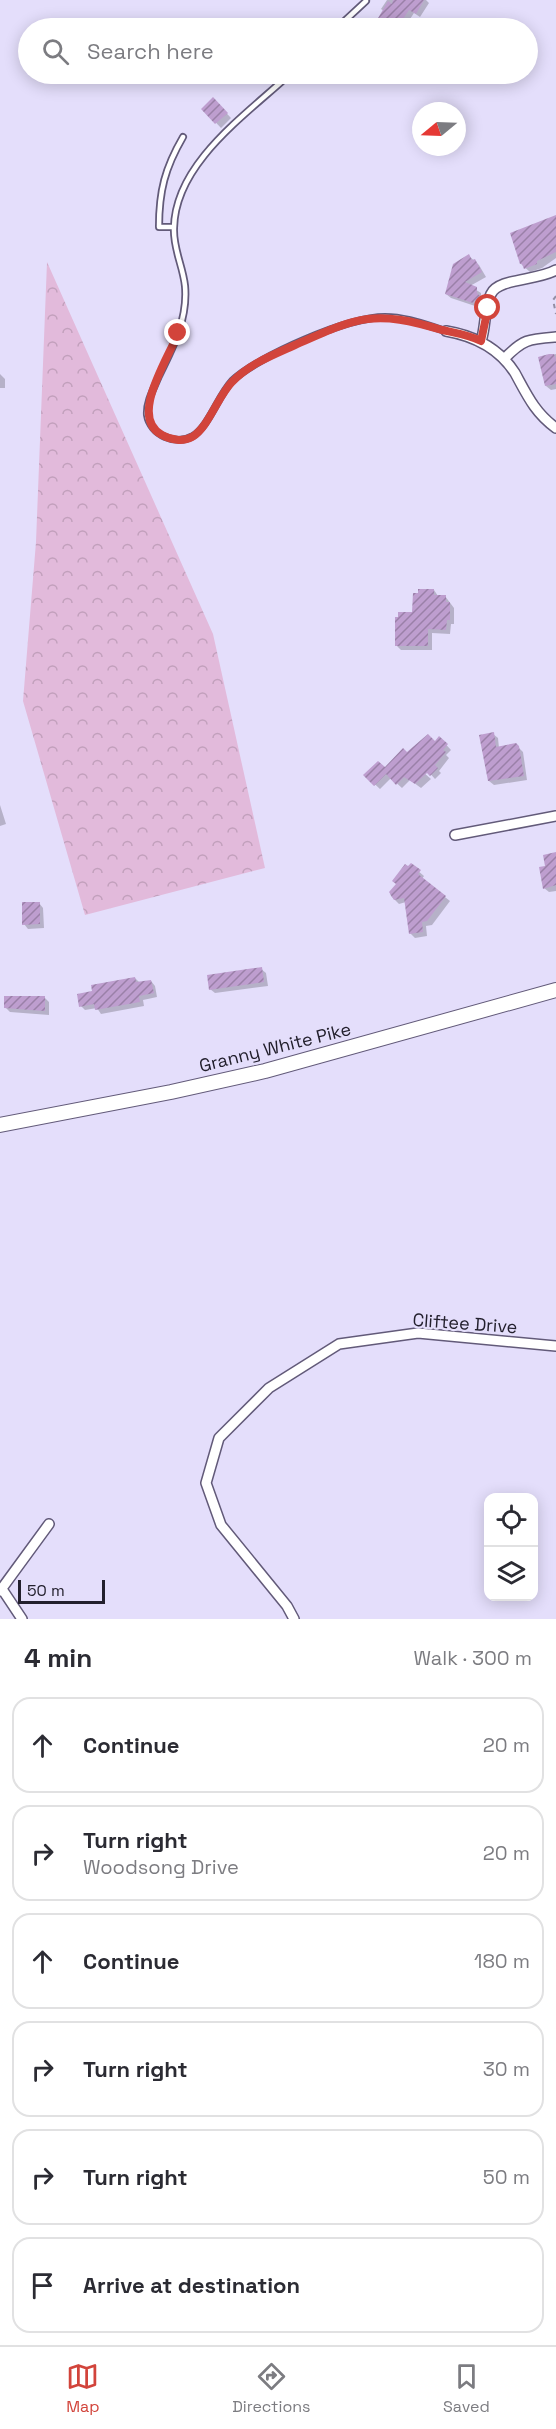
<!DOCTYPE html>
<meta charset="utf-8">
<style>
:root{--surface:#fff;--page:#f7f7f7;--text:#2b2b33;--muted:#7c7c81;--line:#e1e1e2;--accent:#d2443b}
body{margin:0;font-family:"Space Grotesk",sans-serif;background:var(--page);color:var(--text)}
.controls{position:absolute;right:18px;bottom:18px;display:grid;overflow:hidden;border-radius:12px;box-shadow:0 3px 15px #0003}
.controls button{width:54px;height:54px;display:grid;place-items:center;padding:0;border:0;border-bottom:2px solid var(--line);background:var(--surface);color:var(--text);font:30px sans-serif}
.compass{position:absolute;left:412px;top:102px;width:54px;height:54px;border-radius:50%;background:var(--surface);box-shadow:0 3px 15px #0003;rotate:251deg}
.scale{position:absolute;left:18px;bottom:15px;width:87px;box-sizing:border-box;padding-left:6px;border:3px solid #23202d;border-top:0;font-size:16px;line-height:21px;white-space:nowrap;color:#23202d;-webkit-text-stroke:4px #e4defb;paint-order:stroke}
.stop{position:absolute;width:18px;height:18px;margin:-14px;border:4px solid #d2443b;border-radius:50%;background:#fff}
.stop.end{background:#d2443b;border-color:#fff;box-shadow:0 2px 6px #0008}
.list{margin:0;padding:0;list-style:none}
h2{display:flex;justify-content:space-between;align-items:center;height:78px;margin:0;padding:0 24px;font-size:26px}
h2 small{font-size:20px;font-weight:400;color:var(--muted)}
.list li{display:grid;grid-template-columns:39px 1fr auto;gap:18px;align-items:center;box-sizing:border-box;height:96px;margin:0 12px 12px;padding:0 12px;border:2px solid var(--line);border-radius:18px}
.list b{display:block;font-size:22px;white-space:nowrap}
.list p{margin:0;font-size:20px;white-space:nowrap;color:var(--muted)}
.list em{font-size:20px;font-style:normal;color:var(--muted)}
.icon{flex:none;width:33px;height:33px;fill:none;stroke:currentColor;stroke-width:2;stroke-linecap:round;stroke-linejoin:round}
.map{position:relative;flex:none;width:556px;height:1619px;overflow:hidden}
.search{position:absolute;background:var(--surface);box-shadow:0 3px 15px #0003;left:18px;right:18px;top:18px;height:66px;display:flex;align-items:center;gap:15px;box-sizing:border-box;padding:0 21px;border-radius:33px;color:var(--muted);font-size:22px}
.sheet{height:726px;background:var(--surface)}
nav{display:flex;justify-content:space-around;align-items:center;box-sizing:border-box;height:84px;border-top:2px solid var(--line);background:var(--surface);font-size:16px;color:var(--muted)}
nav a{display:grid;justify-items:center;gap:3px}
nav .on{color:var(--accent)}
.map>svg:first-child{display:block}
.forest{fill:url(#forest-crowns)}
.shadow{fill:#0003}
.building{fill:url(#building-hatch)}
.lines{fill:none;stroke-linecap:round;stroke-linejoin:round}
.lane-casing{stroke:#625a79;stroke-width:8}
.street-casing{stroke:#625a79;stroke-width:12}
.secondary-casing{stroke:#625a79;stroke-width:16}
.path{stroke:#938ea4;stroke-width:2;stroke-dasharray:4.5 4.5;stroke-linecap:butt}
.lane{stroke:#fff;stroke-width:4.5}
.street{stroke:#fff;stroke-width:9}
.secondary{stroke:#fff;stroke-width:14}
.route{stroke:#d2443b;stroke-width:8}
.labels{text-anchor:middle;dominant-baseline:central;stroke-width:4.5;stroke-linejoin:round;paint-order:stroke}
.street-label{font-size:18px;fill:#23202d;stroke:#e4defb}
</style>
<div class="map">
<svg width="556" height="1619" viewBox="0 0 556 1619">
<defs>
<pattern id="forest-crowns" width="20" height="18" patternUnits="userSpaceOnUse" patternTransform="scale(1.5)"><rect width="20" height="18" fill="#e2badb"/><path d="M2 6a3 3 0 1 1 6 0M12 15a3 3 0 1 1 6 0" fill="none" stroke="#c2a0bc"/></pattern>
<pattern id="building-hatch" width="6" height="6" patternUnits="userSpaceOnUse" patternTransform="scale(1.5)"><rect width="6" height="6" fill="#be9ecf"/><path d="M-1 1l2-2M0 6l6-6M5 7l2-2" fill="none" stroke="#9a80a8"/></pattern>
</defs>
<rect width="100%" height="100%" fill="#e4defb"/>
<path class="forest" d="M47 262 213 634 265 868 85 915 23 701 36 542Z"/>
<path class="shadow" d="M387 0H426L429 3 420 17 414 13 404 28H379L376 25 384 11 381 9Z
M213 99 231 118 221 128 203 109Z
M556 217V258L542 268 530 272 521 264Z
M469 256 479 265 486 277 470 286 481 293V298L486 303 485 306 479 304 478 307 451 298 446 294Z
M556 354V389L551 390 546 386 540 358Z
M0 374 5 379V388H0Z
M434 590 438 596H445L454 608V624H451L450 634 432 633V650H401L396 645 414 614Z
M493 734 498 738 499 748 518 747 523 752 527 780 494 785 489 781Z
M440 738 451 750 446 755 449 758 439 771 441 773 435 779 426 769 423 772 431 779 421 788 410 780 402 788 391 778 380 789 365 775 385 769 407 754 435 743Z
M0 805 6 824 0 826Z
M556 854V891L549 892 544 888 547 867Z
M411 865 424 876 422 879 450 901 432 925 426 926 427 936 415 938 410 933 406 902 399 904 391 896 390 893Z
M39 903 43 908 44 928 28 929 24 924Z
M261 969 266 973 268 986 215 993 210 989Z
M135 978 140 983 151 981 155 986 157 997 143 1000 144 1006 101 1014 97 1008 85 1010 81 1006Z
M44 997 49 1002V1015L10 1012 5 1007Z"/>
<path class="building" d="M393 0H424L416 14 409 10 397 28H379L374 25 388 1 392 4Z
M213 97 228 113 215 124 201 109Z
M556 215V252L537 261V264L524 269 522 264H520L510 233Z
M469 254 472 260 475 259 482 272 465 282 477 287V293L482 298 481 303 475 300 473 303 445 294 453 264Z
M549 354H554L556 359V384L545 386 538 357Z
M418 589H434V595H446V602H450V620H447L446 630 428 629V646H395V617H398V612H412L413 593H418Z
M494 732 496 747 516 743 519 746 524 776 488 781 479 735Z
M428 734 435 741 439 736 448 744 443 750 446 752 435 765 438 768 430 776 427 773 415 784 404 777 396 785 386 774 374 786 363 775 378 761 385 767 403 748 407 752Z
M556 852V885L543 889 539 867 545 866 543 855Z
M411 863 421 870 418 874 446 896 427 921 422 922 423 932 409 934 404 898 394 900 389 892 396 884 392 881 405 864 408 866Z
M22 902H40V924L22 925Z
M262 967 264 982 209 990 207 975Z
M135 977 136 982 151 980 154 993 139 996 140 1002 95 1010 94 1004 79 1007 77 994 92 991 91 985Z
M4 996H45V1011L4 1008Z"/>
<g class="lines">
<defs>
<path id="lane" d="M337 28 366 1
M290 74C246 115 175 163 174 228 173 249 183 266 185 286 188 319 173 348 159 376 154 388 146 402 147 415 150 435 176 446 193 436 209 426 218 396 232 381 258 356 348 317 385 317 406 317 426 325 446 331
M174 227H159C159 191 165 168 183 137"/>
<path id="street" d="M446 331C475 336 499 348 515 373 527 395 535 413 556 428
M481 341C486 327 484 308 491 294 498 278 537 281 556 270
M504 359C523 339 529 339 556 337
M455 835 556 816
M2 1589 22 1619
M0 1591 49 1524
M294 1619 287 1606 221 1525 206 1483 219 1438 269 1388 339 1344 418 1333 556 1346"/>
<path id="secondary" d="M0 1125 171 1092 265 1071 556 990"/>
</defs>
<use href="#lane" class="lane-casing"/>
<use href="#street" class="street-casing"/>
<use href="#secondary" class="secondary-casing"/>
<path class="path" d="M556 296 553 300 556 314"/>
<use href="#lane" class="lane"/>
<use href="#street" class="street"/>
<use href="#secondary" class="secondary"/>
</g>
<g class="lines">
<path class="route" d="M178 333C169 358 128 417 162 435 171 440 183 442 192 437 208 428 218 396 232 382 249 364 273 355 295 345 358 317 373 309 442 330 456 333 469 335 481 341L488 308"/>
</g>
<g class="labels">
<g class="street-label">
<text transform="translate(275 1047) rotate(-14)">Granny White Pike</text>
<text transform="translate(465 1323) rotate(4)">Cliftee Drive</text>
</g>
</g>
</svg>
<div class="controls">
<button><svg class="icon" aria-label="locate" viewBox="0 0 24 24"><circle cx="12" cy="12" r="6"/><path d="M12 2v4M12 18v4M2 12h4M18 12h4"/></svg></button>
<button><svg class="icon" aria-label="layers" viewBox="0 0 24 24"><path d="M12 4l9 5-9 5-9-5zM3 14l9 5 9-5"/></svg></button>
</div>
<svg class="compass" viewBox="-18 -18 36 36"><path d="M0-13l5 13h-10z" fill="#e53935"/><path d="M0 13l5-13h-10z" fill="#7c7c81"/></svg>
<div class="scale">50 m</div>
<div class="stop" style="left:488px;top:308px"></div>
<div class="stop end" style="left:178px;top:333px"></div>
<div class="search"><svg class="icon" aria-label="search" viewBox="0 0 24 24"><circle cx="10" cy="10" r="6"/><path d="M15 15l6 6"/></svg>Search here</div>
</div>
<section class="sheet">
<h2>4 min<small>Walk · 300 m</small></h2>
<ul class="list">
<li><svg class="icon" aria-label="ahead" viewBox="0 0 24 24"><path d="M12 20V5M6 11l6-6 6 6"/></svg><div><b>Continue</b></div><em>20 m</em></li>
<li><svg class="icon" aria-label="right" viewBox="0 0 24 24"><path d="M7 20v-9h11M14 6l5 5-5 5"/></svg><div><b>Turn right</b><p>Woodsong Drive</p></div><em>20 m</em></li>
<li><svg class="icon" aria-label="ahead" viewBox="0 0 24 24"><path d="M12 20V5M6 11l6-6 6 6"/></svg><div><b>Continue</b></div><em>180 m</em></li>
<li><svg class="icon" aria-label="right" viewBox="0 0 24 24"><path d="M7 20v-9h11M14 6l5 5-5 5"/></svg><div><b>Turn right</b></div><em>30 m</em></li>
<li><svg class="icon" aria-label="right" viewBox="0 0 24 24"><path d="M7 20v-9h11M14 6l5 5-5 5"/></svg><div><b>Turn right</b></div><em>50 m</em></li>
<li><svg class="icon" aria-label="arrive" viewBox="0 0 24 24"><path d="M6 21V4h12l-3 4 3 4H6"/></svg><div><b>Arrive at destination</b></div></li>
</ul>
</section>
<nav>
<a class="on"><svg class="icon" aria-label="map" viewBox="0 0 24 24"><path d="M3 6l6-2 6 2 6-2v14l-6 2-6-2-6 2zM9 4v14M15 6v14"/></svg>Map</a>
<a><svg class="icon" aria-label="directions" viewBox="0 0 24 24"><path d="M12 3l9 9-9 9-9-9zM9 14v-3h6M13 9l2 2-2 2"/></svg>Directions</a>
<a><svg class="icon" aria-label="saved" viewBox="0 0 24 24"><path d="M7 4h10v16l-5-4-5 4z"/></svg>Saved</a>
</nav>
